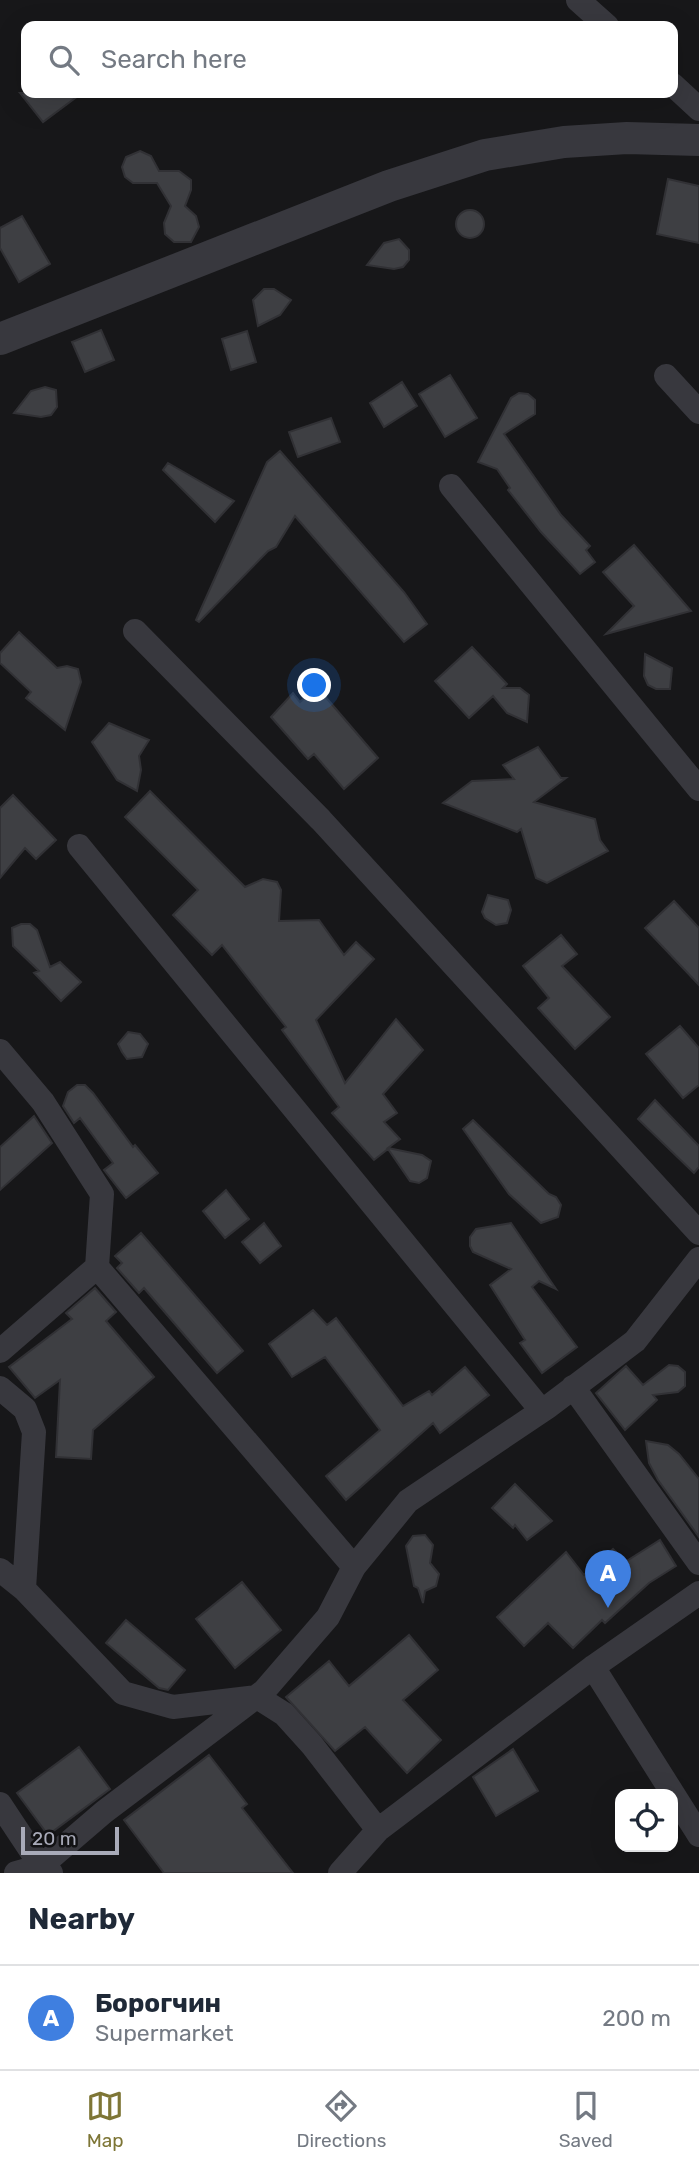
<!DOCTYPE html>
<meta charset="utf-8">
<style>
:root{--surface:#fff;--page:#f6f6f7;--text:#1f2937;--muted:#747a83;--line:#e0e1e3;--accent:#7e7636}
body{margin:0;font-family:Rubik,sans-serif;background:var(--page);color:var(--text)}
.controls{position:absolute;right:21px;bottom:21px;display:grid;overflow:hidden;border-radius:14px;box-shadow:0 7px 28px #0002}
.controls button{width:63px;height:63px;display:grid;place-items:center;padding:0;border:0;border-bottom:2px solid var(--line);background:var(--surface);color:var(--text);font:35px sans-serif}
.scale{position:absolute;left:21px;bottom:18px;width:98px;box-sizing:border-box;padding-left:7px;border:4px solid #a9abb9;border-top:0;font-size:19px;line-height:24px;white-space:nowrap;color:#a9abb9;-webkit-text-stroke:5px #121214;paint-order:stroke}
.you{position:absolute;left:315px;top:686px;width:24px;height:24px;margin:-18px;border:5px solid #fff;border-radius:50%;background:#1a73e8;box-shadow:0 0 0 10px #1a73e833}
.badge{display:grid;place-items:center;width:46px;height:46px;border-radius:50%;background:var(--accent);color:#fff;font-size:23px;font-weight:700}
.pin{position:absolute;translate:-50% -58px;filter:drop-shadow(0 2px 4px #0008)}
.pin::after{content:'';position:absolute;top:37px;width:24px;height:21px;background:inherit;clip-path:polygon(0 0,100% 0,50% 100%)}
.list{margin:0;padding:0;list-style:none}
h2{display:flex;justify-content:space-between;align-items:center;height:91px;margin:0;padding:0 28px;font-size:30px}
h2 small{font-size:23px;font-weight:400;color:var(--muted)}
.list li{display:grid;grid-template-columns:46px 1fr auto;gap:21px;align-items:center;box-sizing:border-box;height:105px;padding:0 28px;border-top:2px solid var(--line)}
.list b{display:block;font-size:26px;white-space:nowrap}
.list p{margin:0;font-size:23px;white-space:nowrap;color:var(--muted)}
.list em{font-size:23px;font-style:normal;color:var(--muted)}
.icon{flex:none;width:38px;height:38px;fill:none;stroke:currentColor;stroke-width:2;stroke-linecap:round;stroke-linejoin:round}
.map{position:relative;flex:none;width:699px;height:1873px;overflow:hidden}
.search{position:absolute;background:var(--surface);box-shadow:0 7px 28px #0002;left:21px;right:21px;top:21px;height:77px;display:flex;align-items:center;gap:18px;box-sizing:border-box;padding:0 24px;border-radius:14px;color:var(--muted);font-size:26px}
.sheet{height:196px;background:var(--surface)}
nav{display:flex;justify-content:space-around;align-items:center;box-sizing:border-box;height:98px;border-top:2px solid var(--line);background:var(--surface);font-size:19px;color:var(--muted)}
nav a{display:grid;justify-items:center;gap:4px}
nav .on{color:var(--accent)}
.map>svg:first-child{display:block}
.building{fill:#3e3f43;stroke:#313135;stroke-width:2}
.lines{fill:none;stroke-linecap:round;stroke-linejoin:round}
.minor{stroke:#38383e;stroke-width:24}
.tertiary{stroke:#38383e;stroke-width:32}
</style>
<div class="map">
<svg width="699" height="1873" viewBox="0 0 699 1873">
<rect width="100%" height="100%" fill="#171719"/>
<path class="building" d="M20 93H82L43 122Z
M140 151 151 156 159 171H179L191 180V190L185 206 196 216 199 227 191 242H174L165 234 164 223 171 206 157 183H133L125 177 122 167 126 157Z
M668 179 699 186V243L657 234Z
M456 224a14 14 0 1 1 28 0a14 14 0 1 1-28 0Z
M22 216 50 264 19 282 0 248V228Z
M399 239 409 250V260L403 267 394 269 367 265 384 243Z
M264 289H274L291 300 280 315 258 326 253 300Z
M101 330 114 360 85 372 72 342Z
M247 331 256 362 231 370 222 339Z
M450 375 477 418 445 437 419 394Z
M402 382 417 406 384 427 370 403Z
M45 387 56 390 57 407 51 415 41 417 14 413 31 391Z
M519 393 528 394 535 400V414L504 434 561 515 590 546 586 550 595 562 580 574 541 532 508 490 510 488 497 469 478 462 511 398Z
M331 418 340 442 298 457 289 432Z
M280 451 404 592 427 624 404 642 295 516 276 547 268 551 199 622 196 620 267 462Z
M168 463 234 501 215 522 163 470Z
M634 545 691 611 606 634 634 606 603 572Z
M19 632 57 668 67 666 78 669 81 682 65 730 26 698 31 692 0 663V653Z
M472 647 507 684 503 688H520L529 695 527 722 507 713 493 696 469 718 435 681Z
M645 654 672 668 670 689H656L648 685 644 676Z
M317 687 378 758 344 789 314 754 308 759 271 717 293 693 300 702Z
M109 723 149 740 139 756 141 770 137 791 117 780 92 742Z
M538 747 561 778H566L534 802 595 819 600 840 608 851 547 883 536 878 521 829 517 832 443 803 472 781 514 779 503 765Z
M150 791 245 887 263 879 277 882 281 890 279 921 319 920 344 955 356 942 374 959 316 1020 345 1083 396 1019 423 1050 383 1094 397 1113 384 1122 400 1139 388 1148 422 1155 431 1161 427 1178 419 1183 410 1181 388 1149 374 1160 332 1113 339 1107 282 1030 286 1027 222 945 212 955 173 915 198 890 125 817Z
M13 795 56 840 36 859 25 848 0 878V808Z
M488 895 508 900 511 910 507 923 496 925 485 918 482 912Z
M674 901 699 928V985L645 928Z
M21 924H30L37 930 50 967 60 962 81 982 61 1001 34 973 39 971 13 946 12 928Z
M561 935 577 954 562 966 610 1017 575 1049 538 1008 549 998 523 966Z
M680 1026 699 1048V1085L683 1098 646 1054Z
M128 1032 140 1034 148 1044 142 1057 127 1059 122 1052 118 1044Z
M77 1085H85L93 1093 133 1147 135 1145 158 1173 126 1198 104 1170 113 1163 80 1118 74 1123 63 1106 68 1092Z
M655 1100 699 1146V1167L694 1173 638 1119Z
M34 1116 52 1143 0 1190V1147Z
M473 1120 549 1194 556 1197 561 1205 558 1217 541 1223 509 1194 463 1129Z
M226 1190 249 1219 225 1238 203 1211Z
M264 1223 281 1246 260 1263 242 1242Z
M511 1223 556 1289 539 1281 532 1287 577 1347 542 1373 520 1343 525 1340 490 1285 511 1269 473 1252 470 1246V1237L476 1229Z
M141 1233 243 1351 217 1373 144 1288 139 1293 117 1268 122 1263 115 1256Z
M95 1288 116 1312 106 1321 154 1377 93 1430 91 1459 56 1457 60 1380 35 1398 9 1367 72 1319 66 1313Z
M313 1310 327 1325 336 1318 403 1406 429 1391 432 1395 465 1367 489 1395 440 1433 433 1423 346 1500 326 1476 380 1430 325 1357 292 1377 269 1344Z
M669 1365 678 1366 685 1372V1386L678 1392 653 1395 657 1400 625 1430 596 1393 626 1366 643 1385Z
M646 1441 668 1445 679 1454 699 1479V1537L658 1480 649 1463Z
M515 1484 552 1521 527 1540 515 1525 513 1528 492 1508Z
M425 1535 433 1545 430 1563 439 1574 436 1586 425 1591 423 1603 418 1588 414 1586 406 1546 413 1536Z
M660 1540 676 1566 649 1583 605 1623 602 1620 573 1648 548 1623 524 1646 497 1617 566 1552 584 1575 613 1549 625 1562Z
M242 1582 281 1630 235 1668 196 1619Z
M126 1620 185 1670 168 1690 159 1688 106 1643Z
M409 1635 438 1670 403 1700 441 1740 407 1773 365 1727 335 1751 286 1697 329 1661 349 1686Z
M79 1747 110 1789 48 1835 17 1793Z
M513 1749 538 1791 496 1816 473 1777Z
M209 1755 247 1804 242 1808 293 1873H164L124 1820Z"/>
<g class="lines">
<path class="minor" d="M578 0 607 26
M673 85 699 109
M666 376 699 412
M451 486 699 789
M135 631 321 820 699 1233
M79 846 541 1410
M0 1051 43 1102 102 1194 97 1267 354 1567
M0 1351 97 1267
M573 1387 699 1563
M0 1388 25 1409 34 1432 24 1589
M0 1570 24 1589 123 1693 173 1707 257 1697 284 1714 312 1745 378 1830
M593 1667 699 1835
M0 1804 41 1866 51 1873
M16 1873 41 1866 104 1812 264 1691 328 1617 354 1567 408 1501 549 1406 635 1341 699 1259
M340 1873 378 1830 593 1667 699 1593"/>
<path class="tertiary" d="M0 339 389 186 485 155 564 142 627 138 699 140"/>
</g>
</svg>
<div class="controls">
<button><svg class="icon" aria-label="locate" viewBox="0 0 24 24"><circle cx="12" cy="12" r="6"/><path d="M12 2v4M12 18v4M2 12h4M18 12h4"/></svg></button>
</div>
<div class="scale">20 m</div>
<div class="you"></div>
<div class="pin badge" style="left:608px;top:1608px;background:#3f7fe0">A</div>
<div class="search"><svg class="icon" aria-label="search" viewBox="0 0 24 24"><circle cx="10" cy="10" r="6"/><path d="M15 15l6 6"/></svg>Search here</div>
</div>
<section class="sheet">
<h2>Nearby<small></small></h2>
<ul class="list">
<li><span class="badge" style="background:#3f7fe0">A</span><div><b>Борогчин</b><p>Supermarket</p></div><em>200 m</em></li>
</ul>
</section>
<nav>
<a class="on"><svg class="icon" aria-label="map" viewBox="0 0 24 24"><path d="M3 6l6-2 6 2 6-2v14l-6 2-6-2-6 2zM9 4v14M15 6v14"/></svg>Map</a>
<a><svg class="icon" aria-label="directions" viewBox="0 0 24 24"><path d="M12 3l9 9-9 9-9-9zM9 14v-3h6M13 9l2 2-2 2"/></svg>Directions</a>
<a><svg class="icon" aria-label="saved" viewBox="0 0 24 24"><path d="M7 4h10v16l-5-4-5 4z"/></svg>Saved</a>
</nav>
